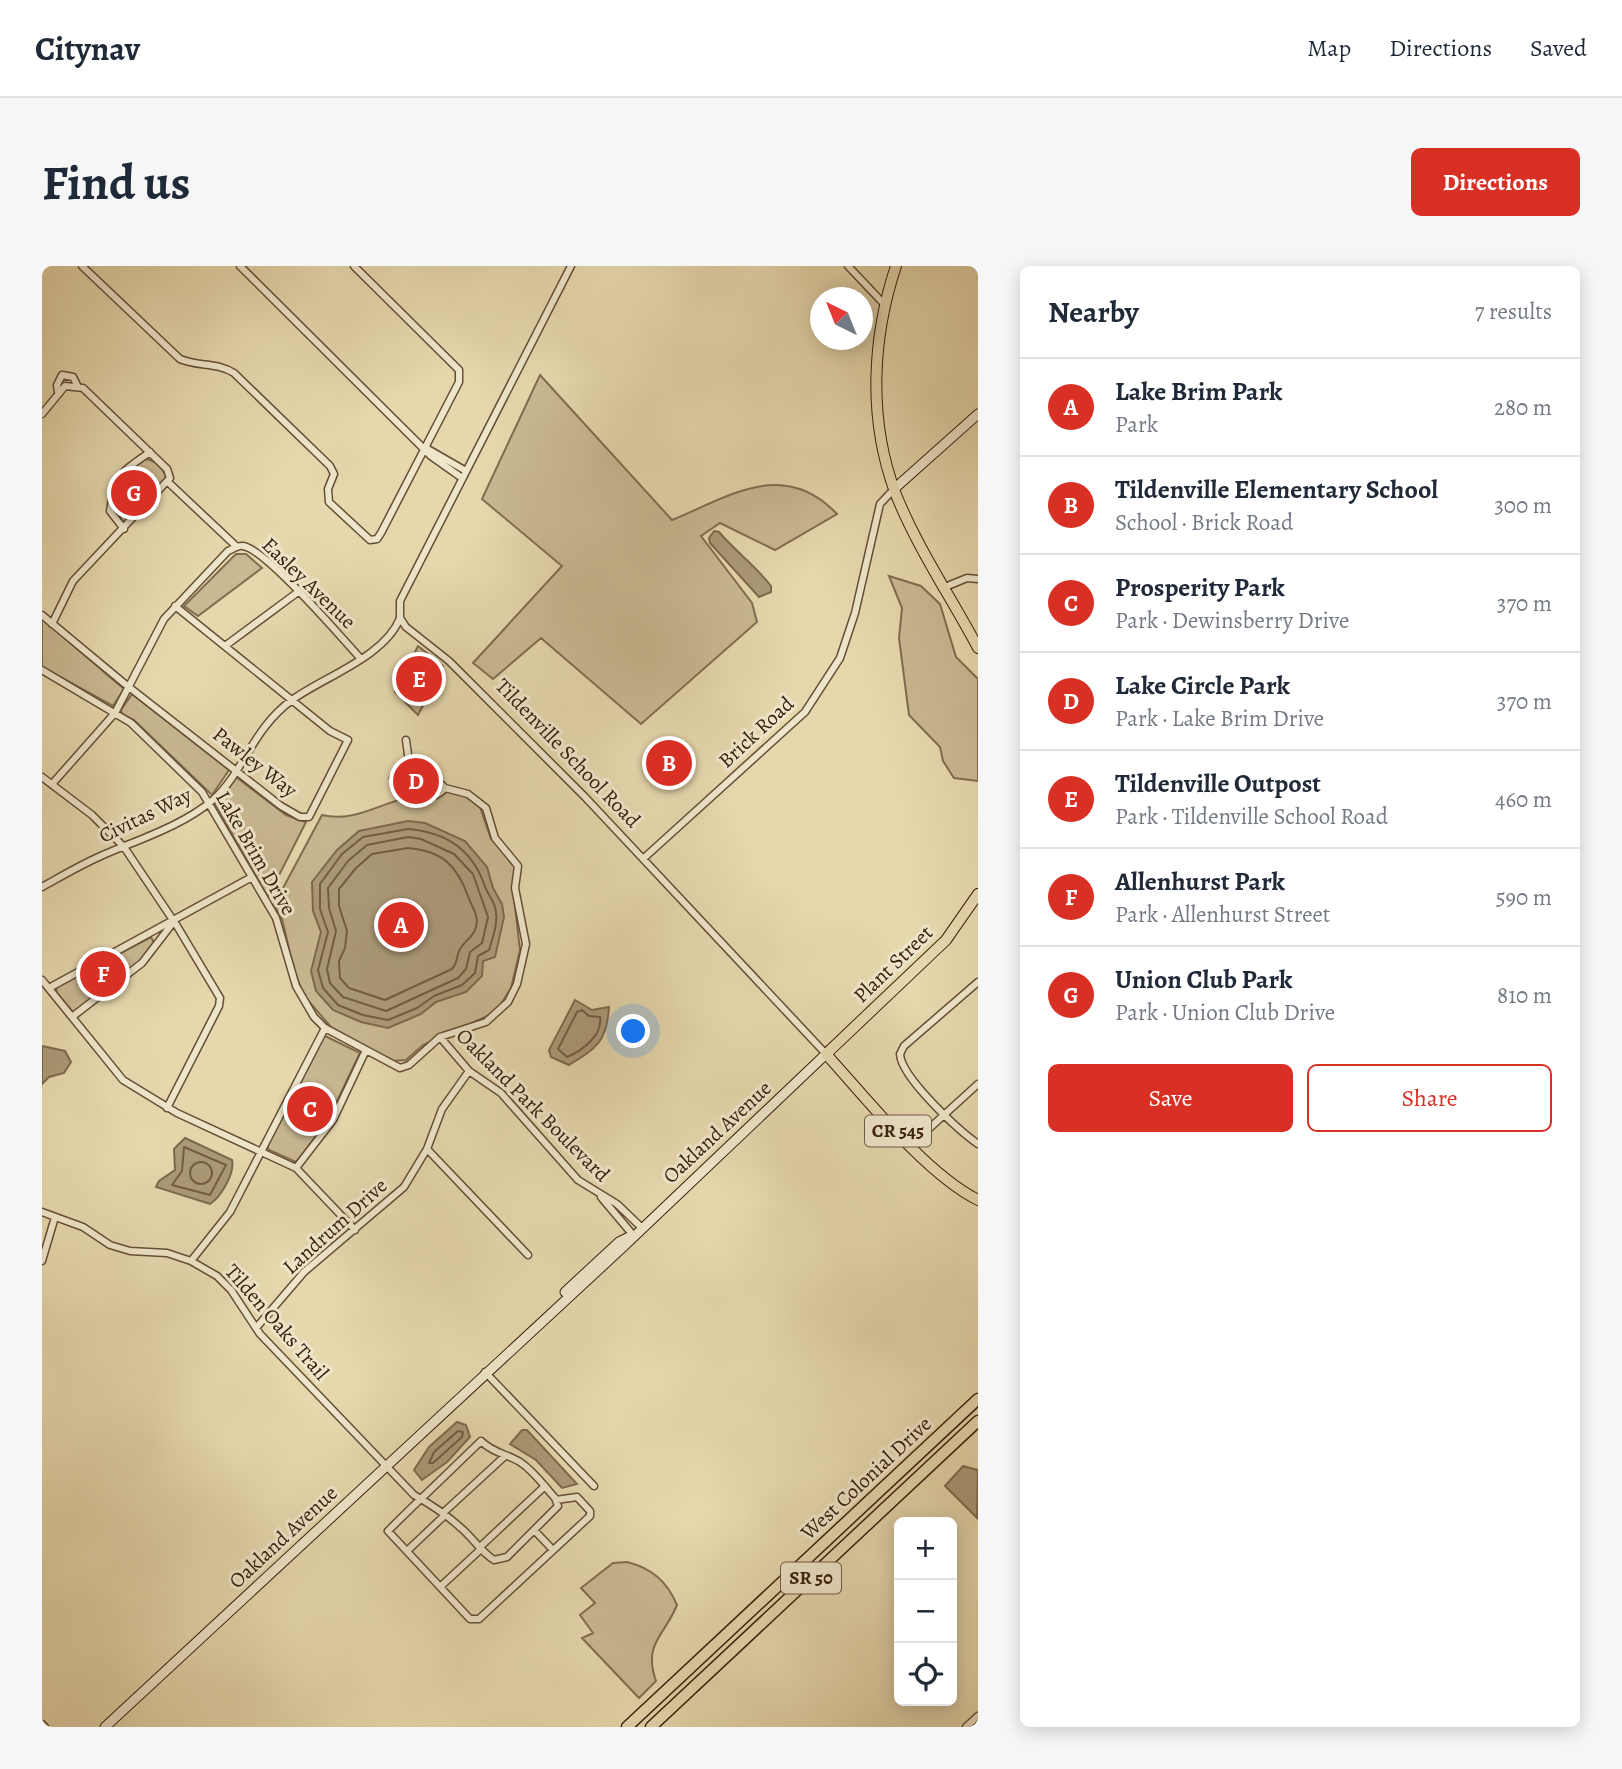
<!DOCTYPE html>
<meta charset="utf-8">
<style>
:root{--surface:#fff;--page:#f6f6f7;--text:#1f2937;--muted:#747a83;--line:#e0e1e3;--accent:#d93025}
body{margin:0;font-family:Alegreya,serif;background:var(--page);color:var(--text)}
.controls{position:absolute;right:21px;bottom:21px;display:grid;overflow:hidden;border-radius:10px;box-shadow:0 4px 18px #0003}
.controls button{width:63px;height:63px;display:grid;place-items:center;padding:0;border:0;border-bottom:2px solid var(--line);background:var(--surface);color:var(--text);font:35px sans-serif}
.compass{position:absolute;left:768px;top:21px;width:63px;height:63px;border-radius:50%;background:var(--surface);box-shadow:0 4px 18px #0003;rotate:317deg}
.you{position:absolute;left:592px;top:766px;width:24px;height:24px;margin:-18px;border:5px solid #fff;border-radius:50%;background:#1a73e8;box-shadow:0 0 0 10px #1a73e833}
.badge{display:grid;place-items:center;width:46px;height:46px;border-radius:50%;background:var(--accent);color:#fff;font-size:23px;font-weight:700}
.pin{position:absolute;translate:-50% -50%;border:4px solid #fff;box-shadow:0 2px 7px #0006}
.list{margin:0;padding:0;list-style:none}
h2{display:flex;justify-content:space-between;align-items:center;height:91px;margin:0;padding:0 28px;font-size:30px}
h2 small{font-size:23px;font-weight:400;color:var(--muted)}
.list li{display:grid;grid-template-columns:46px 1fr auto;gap:21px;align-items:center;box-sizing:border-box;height:98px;padding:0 28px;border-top:2px solid var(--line)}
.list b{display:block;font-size:26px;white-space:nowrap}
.list p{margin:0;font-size:23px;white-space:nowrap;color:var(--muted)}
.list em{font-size:23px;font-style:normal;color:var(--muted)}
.actions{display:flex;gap:14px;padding:21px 28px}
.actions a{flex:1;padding:16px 0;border:2px solid var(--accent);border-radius:10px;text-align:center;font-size:24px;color:var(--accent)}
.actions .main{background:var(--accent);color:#fff}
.icon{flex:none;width:38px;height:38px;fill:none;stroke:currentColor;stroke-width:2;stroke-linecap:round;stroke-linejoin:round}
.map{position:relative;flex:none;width:936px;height:1461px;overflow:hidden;border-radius:10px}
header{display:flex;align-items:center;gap:42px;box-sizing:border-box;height:98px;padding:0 35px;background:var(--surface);border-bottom:2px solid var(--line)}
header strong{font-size:33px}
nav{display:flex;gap:38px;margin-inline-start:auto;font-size:24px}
.intro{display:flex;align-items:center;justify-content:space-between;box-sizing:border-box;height:168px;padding:0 42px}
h1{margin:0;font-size:49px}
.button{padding:18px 32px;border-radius:10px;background:var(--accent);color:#fff;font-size:24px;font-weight:700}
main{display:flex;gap:42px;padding:0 42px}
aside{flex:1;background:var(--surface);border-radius:10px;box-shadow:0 4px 18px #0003}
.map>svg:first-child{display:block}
.green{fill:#c9b892;stroke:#816c50;stroke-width:2}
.water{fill:#ab9977;stroke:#7d694d;stroke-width:2}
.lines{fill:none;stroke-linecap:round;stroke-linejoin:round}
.shore{stroke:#725c43;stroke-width:2}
.street-casing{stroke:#644e36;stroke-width:9}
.secondary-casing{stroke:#39200f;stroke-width:11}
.primary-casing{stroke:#39200f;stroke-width:12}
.highway-casing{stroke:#39200f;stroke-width:13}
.street{stroke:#efe5ca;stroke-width:6}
.secondary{stroke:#efe5ca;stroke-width:9}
.primary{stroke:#e6d7ad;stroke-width:10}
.highway{stroke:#e6d7ad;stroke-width:10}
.labels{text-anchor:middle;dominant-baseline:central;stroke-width:6;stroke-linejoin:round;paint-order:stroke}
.shield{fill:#efe5ca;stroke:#705b47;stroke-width:2}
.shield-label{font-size:19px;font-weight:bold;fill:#39200f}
.street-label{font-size:21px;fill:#39200f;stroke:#efe5ca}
</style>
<header>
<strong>Citynav</strong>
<nav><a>Map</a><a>Directions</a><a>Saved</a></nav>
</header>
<div class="intro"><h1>Find us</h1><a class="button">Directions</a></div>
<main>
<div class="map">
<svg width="936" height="1461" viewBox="0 0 936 1461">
<rect width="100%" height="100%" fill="#e6d7ad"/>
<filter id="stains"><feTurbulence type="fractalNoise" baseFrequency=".00286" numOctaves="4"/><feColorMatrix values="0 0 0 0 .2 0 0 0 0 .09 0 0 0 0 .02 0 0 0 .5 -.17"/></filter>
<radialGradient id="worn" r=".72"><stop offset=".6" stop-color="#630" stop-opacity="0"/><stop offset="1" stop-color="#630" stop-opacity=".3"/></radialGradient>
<path class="green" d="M498 109 630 254C688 230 742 192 795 248L733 284 678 257 659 270 710 337 715 356 599 458 499 372 451 413 431 397 520 300 440 233Z
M102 193C112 193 122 202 124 212L84 256H81L71 241 79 211Z
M194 288H204L220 302 156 350 142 340Z
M847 310 879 320 898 338 914 391 936 413V515L912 512 901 495 898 481 867 449 857 372 860 342Z
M0 353 82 423 71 440 0 401Z
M376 380 401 400 376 449 353 426Z
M90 428 187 504 170 529 92 454 80 448 79 444Z
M374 500 381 503 397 524 377 531 357 519 355 512 359 503Z
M194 511 244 549 264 556 226 631 173 538Z
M406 525 423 529 438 541 449 573 471 595 475 609 471 623 478 684 469 722 454 746 381 779 364 794 349 795 289 761 263 731 253 708 240 653 232 639 280 549C309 556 332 541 360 533 380 528 386 542 406 525Z
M109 671 112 677 99 694 33 745H30L15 727 14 721Z
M281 769 318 787 285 856 254 896 227 884 225 880Z
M585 1296C609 1302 625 1315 635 1339 622 1371 601 1377 614 1415L597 1432 540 1372 551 1367 538 1349 553 1337 539 1322 571 1297Z"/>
<path class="water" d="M672 265 677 266C694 286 713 299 729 320V326L717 331 668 277 667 272Z
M366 555 383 557 423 575 445 601 451 622 460 638 462 651 453 691 441 695 440 710 424 726 394 736 379 748 346 762 319 756 291 744 274 725 269 705 279 666 271 645 270 616 295 584 317 565Z
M533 734 550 744 567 741C565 775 555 782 527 799L509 791 507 784Z
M0 780 23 785 29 796 22 807 7 811 0 818Z
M143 872 190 894C193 907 179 931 168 938L114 921 117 915 133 904 132 883Z
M415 1156 424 1159 428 1171 405 1196 380 1214 372 1204 387 1181Z
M480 1164H485L535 1218 520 1222 494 1194 468 1178Z
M921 1200 936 1204 935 1252 903 1220Z"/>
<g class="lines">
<path class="shore" d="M366 563C405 566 431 584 443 621 446 628 451 634 453 641 457 655 451 671 447 684L436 690 433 707 420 719 392 730 375 742 346 754 321 749 296 739 281 722 276 704 286 666 278 643V618L300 588 321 571Z
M366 571 379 573 412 588 431 608 446 651 440 677 428 686 424 703 416 712 344 745 301 731 288 717 285 703 294 665 287 642 286 622 306 595 325 579Z
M366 582C401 585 415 600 426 630 430 642 437 648 434 661 431 672 423 674 418 683 414 690 416 697 410 703L343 734 307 722 298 712 297 695 303 682 305 665 297 640V623L314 602 330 588Z
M540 744 547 750 558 751C561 769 540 785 525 791L516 783 535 746Z
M142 881 184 899 168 929 130 919 140 905Z
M148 907a11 11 0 1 1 22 0a11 11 0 1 1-22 0Z
M416 1165 421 1166 420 1171 391 1197H387L392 1186Z"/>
<defs>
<path id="street" d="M40 0 138 93C157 101 174 96 192 107L288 200 292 208 286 223 287 236 328 274 335 273 339 267 417 116V104L312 0
M198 0 389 190 420 212
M529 0 358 335V352L364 361 407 395 543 531 784 788
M806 0 842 38
M16 126 15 119 20 109 31 111 36 121
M0 148 23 120 41 122 125 203 128 212 31 315 10 358
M384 182 424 205
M127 217 195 281
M82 263 68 245C74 208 78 207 108 186
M903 321 925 312 936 313
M0 349 83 418 239 540 258 551H267L306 474 288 465 133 340
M183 380 256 326
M0 404 89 457 160 526 234 652 254 720 272 751 283 762 358 802 367 799 398 771 444 756 466 736 475 718 484 678 473 622 476 600 453 572 444 542 426 528 403 522 376 497 358 500 351 512C357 535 388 539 403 522
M364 474 367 496
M0 511 50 549 82 581 135 660 178 732 177 740 125 842
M11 517 73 447 122 353 186 285C191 283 196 279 201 280 224 283 299 371 318 392
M602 592 763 446 798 392 813 347 838 238 852 223
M0 621C20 610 40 598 61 589 98 573 140 560 171 534 202 506 210 463 250 434 281 411 343 391 358 352
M0 714 81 814 135 847 254 902 313 964
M936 716 862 780 858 788C859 811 916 864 936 878
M7 722 210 611
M30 751 100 697 130 658
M398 771 427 805 459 827 536 914 575 938 599 961
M869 879 936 818
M385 883 486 989
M254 902 291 854 324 784
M559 931 591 969
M0 946 41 961 68 979 88 985 125 987 149 995 175 1010 189 1024 218 1068 372 1229C388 1238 405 1249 419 1262 431 1272 439 1286 452 1294L465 1291 516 1240 513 1232C502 1220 492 1205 478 1196 465 1188 451 1187 439 1175L383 1229C370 1241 358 1253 346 1265L428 1353H437L548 1250V1245L535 1231 514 1234
M0 995 13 951
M149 995 188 946 283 762
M214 1062 262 1006 362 921 385 883 400 843 427 805
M443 1106 552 1220
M401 1247 463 1190
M493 1265 511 1284
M438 1281 503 1220
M365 1285 403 1249
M398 1321 439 1283
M0 1458 3 1461
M924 1461 936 1450"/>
<path id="secondary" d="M852 223 936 148
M523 1026 577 976 589 970
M63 1461 581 981 784 788"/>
<path id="primary" d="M854 0C830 72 826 153 853 226 874 280 909 331 936 382
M936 628 904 674 784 788C825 833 883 907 936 934"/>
<path id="highway" d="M585 1461 936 1133
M609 1461 936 1155"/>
</defs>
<use href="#street" class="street-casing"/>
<use href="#secondary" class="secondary-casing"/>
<use href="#primary" class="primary-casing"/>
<use href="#highway" class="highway-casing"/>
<use href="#street" class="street"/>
<use href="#secondary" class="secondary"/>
<use href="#primary" class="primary"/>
<use href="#highway" class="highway"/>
</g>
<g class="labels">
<g class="shield">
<rect x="823" y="849.5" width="66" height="31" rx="5"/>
<rect x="739" y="1296.5" width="60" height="31" rx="5"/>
</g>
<g class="shield-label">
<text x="856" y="865">CR 545</text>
<text x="769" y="1312">SR 50</text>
</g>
<g class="street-label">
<text transform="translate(267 317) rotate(44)">Easley Avenue</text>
<text transform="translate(714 466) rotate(-43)">Brick Road</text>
<text transform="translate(526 487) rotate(46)">Tildenville School Road</text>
<text transform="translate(213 496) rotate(38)">Pawley Way</text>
<text transform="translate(103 549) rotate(-26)">Civitas Way</text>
<text transform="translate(214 587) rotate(60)">Lake Brim Drive</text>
<text transform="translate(851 698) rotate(-44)">Plant Street</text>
<text transform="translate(491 839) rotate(45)">Oakland Park Boulevard</text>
<text transform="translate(675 866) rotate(-43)">Oakland Avenue</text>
<text transform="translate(293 960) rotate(-42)">Landrum Drive</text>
<text transform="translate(235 1056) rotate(49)">Tilden Oaks Trail</text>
<text transform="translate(824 1212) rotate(-43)">West Colonial Drive</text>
<text transform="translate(241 1271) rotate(-43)">Oakland Avenue</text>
</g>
</g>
<rect width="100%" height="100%" filter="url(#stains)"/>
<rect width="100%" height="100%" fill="url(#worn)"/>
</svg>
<div class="controls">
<button>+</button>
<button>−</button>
<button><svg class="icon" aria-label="locate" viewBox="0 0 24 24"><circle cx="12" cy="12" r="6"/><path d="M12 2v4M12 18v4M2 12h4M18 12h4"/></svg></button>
</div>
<svg class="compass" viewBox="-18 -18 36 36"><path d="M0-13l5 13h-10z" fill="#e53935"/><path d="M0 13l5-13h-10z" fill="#747a83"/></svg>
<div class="you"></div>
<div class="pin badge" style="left:359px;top:659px">A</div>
<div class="pin badge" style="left:627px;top:497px">B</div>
<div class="pin badge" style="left:268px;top:843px">C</div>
<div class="pin badge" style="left:374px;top:515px">D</div>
<div class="pin badge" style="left:377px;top:413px">E</div>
<div class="pin badge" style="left:61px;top:708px">F</div>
<div class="pin badge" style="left:92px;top:227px">G</div>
</div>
<aside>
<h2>Nearby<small>7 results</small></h2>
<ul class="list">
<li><span class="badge">A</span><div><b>Lake Brim Park</b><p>Park</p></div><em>280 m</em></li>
<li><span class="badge">B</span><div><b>Tildenville Elementary School</b><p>School · Brick Road</p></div><em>300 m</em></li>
<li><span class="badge">C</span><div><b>Prosperity Park</b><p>Park · Dewinsberry Drive</p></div><em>370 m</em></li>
<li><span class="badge">D</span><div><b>Lake Circle Park</b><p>Park · Lake Brim Drive</p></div><em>370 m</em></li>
<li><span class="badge">E</span><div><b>Tildenville Outpost</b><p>Park · Tildenville School Road</p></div><em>460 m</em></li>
<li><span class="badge">F</span><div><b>Allenhurst Park</b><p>Park · Allenhurst Street</p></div><em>590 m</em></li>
<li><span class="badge">G</span><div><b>Union Club Park</b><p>Park · Union Club Drive</p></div><em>810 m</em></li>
</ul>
<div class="actions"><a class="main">Save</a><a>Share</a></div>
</aside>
</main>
